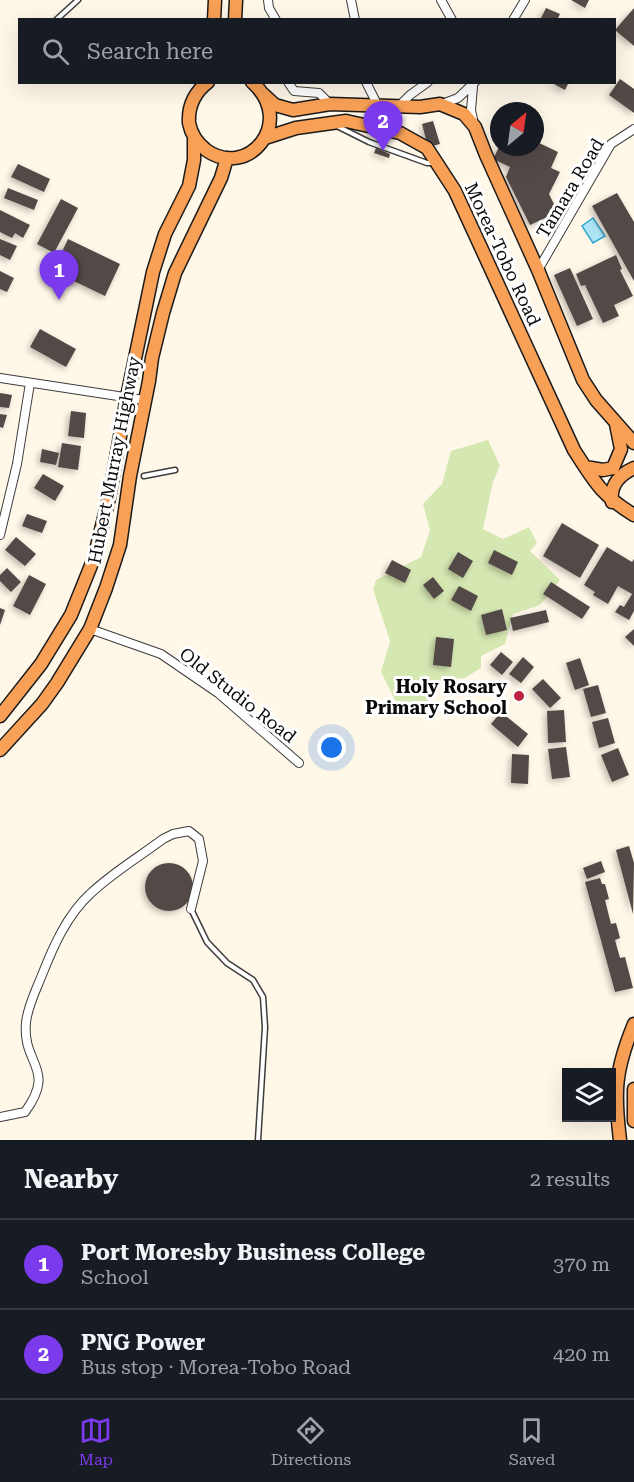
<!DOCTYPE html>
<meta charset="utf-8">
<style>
:root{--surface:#171b24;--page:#242831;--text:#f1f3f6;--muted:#9ea1a6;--line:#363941;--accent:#7c3aed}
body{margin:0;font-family:"Roboto Serif",serif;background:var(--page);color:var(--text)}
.controls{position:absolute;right:18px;bottom:18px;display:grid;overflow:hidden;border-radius:0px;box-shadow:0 6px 24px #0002}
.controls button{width:54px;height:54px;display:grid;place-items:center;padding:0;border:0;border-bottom:2px solid var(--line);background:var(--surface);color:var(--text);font:30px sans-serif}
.compass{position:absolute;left:490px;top:102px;width:54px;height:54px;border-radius:50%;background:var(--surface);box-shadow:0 6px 24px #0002;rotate:29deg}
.you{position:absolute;left:332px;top:748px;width:21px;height:21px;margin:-15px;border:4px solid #fff;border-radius:50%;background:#1a73e8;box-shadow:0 0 0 9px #1a73e833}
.badge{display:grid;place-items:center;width:39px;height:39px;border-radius:50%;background:var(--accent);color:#fff;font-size:20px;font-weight:700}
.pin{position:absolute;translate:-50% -50px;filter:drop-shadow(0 2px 3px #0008)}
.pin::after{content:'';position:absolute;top:32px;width:21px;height:18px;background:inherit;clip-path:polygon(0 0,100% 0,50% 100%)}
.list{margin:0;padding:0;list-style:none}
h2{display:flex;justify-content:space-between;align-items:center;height:78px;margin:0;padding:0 24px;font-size:26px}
h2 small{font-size:20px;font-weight:400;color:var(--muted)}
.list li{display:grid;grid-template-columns:39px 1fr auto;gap:18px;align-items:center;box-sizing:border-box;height:90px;padding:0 24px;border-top:2px solid var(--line)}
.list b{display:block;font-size:22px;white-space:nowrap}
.list p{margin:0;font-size:20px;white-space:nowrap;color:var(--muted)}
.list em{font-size:20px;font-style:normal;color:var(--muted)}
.icon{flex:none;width:33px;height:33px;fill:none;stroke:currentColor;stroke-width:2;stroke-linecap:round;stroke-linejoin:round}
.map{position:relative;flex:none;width:634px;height:1140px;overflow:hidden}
.search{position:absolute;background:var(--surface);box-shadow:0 6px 24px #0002;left:18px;right:18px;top:18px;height:66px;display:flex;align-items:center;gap:15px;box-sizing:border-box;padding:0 21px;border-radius:0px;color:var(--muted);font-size:22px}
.sheet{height:258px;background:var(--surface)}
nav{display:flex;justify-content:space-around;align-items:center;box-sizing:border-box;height:84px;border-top:2px solid var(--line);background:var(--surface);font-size:16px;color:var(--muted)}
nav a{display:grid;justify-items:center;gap:3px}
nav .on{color:var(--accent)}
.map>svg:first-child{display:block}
.green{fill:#d6e8b2}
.water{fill:#ade5f6;stroke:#33a6cd;stroke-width:1.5}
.building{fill:#534a47;filter:url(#shadow)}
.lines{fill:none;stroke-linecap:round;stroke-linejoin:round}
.service-casing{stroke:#3d3d3d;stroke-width:7}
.minor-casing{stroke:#3d3d3d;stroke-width:10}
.trunk-casing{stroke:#1b1b1b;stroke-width:15}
.service{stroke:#fff;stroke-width:4}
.minor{stroke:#fff;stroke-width:8}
.trunk{stroke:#f8a056;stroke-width:12}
.poi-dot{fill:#ba2340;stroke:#fff;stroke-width:2}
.labels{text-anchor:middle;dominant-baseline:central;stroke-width:6;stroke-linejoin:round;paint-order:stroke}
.street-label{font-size:18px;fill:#0a0a0a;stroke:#fff}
.poi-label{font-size:18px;font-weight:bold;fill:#0a0a0a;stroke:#fff;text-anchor:end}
</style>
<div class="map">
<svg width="634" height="1140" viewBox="0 0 634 1140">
<defs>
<filter id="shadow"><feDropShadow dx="-2.5" dy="2.5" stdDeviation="3" flood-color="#0004"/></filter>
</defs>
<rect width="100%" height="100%" fill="#fff7e8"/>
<path class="green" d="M488 440 500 466 493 482 483 529 503 539 529 527 537 543 530 551 560 580 540 605 513 614 505 644 481 656V668L465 678 444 680 426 703 399 708 381 672 390 641 373 589 376 580 421 557 430 530 423 504 442 484 451 451Z"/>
<path class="water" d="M593 218 605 236 593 243 582 226Z"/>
<path class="building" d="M571 0H589L585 8Z
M546 8 560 14 557 20H540Z
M634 8V46L615 30Z
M620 79 634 89V113L609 95Z
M550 82H569L565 90Z
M433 121 440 144 428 147 422 124Z
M535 141 558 152 551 168 560 172 549 194 558 212 530 225 506 177 510 167 493 159 499 147H535Z
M376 148 390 154 389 158 374 153Z
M18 164 50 179 44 192 11 177Z
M8 188 38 200 34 210 4 198Z
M617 193 634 222V281L592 206Z
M61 199 78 208 54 253 37 244Z
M0 210 30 225 23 238 15 233 12 238 0 232Z
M0 239 17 246 10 260 0 255Z
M68 239 120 264 105 296 53 271Z
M616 255 622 269 620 270 633 296 614 305 619 316 603 323 585 285 581 286 576 274Z
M570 268 593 319 577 326 554 275Z
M0 271 14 278 7 292 0 289Z
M40 329 76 349 66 367 30 347Z
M0 393 12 395 9 408 0 407Z
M71 411 86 413 84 438 68 436Z
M0 414 7 415 3 428 0 427Z
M62 443 81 446 78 470 58 467Z
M42 449 59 453 56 465 40 462Z
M43 474 64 486 55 501 34 488Z
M27 514 47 521 42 533 22 526Z
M562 523 599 545 580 578 543 556Z
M16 537 36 554 25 566 5 550Z
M607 547 632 562 634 559V611L629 620 615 612 620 605 624 607 632 594 618 586 608 604 593 595 595 592 584 585Z
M494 550 518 562 512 575 488 563Z
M458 552 473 561 463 578 448 569Z
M392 560 411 570 405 583 385 573Z
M7 568 21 582 11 592 0 581V575Z
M29 575 46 584 30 615 13 606Z
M433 577 444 591 434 599 423 585Z
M551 582 590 607 582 619 543 594Z
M459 586 478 596 471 611 451 600Z
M0 608 5 610 0 625Z
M502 609 507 630 486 635 481 615Z
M546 610 549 622 513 631 510 618Z
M634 629V646L625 637Z
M436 637 454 639 451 667 433 665Z
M501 652 513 662 502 675 490 665Z
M523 657 534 667 521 683 509 674Z
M580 658 589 685 575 690 566 663Z
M543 679 561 698 550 708 532 689Z
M598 685 606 713 591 717 583 689Z
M564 710 566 742 548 743 547 711Z
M501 712 528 734 518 747 491 724Z
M608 718 615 743 599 748 592 722Z
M566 747 570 777 552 779 548 749Z
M618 748 629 775 612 782 601 755Z
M512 754 529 755 528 784 511 783Z
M629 846 634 863 633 914 616 850Z
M601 861 605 872 587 879 583 868Z
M145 887a24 24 0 1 1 48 0a24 24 0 1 1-48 0Z
M600 878 602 884H605L609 899 605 900 611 924 616 923 620 938 615 940 620 958 625 957 633 988 615 992 585 882Z"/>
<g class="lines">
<defs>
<path id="service" d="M56 20 78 0
M339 127 369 142 427 163H435
M144 476 175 470
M191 909 207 942 227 963 253 980 263 997 265 1027 258 1140"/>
<path id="minor" d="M268 0 269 8 276 20
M351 0 355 20
M441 0 452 20
M513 20 525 0
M288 82 294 91 319 93 330 104
M366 82 377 104
M473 87 471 110 474 124
M442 104 458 98 475 82
M399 106 410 95 428 82
M538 270 611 144 634 129
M0 378 144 400
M0 535 17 464 30 383
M90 629 161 654 218 693 299 763
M0 1117 25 1112C57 1068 22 1065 26 1023 27 1008 36 990 42 975 53 947 67 915 90 894 112 873 139 857 163 839L173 834 189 831 199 839 203 861 191 909"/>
<path id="trunk" d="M214 20 215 0
M235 20 236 0
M208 82C195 92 188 106 189 123 191 133 197 143 206 150 248 180 297 122 252 82
M263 94 275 105 293 110 330 104 420 107 440 104 464 114 475 127 486 155 538 270 583 380 596 400 634 443
M265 138 296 128 346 121 400 133 427 148 455 191 574 450C594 481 601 495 634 515
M585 467 603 470 613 468 621 449 616 424
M612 502C610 485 619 475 634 468
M0 716 41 664 71 615 94 558 109 498 127 397 153 272 165 234 189 186 194 160V138
M0 750 42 704 57 683 90 629 106 588 120 545 130 476 149 381 152 358 163 313 175 273 221 178 227 158
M634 1089V1121
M620 1140C614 1092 615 1070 634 1024"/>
</defs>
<use href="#service" class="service-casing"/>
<use href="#minor" class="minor-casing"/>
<use href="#trunk" class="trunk-casing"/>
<use href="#service" class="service"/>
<use href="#minor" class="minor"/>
<use href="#trunk" class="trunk"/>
</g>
<circle class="poi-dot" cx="519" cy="696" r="6"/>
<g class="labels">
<g class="street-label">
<text transform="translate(570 188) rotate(-59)">Tamara Road</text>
<text transform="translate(503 254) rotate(65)">Morea-Tobo Road</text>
<text transform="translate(114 460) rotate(-79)">Hubert Murray Highway</text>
<text transform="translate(238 695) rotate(38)">Old Studio Road</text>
</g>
<g class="poi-label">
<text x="507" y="686">Holy Rosary<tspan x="507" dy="21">Primary School</tspan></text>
</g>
</g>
</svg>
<div class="controls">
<button><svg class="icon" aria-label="layers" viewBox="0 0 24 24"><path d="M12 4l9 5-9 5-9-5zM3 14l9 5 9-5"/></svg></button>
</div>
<svg class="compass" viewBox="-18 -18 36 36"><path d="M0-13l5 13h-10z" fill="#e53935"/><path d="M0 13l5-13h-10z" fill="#9ea1a6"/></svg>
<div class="you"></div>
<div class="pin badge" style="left:59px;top:300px">1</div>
<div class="pin badge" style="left:383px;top:151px">2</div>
<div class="search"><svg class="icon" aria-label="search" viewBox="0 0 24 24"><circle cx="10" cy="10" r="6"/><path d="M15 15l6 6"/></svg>Search here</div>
</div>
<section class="sheet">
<h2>Nearby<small>2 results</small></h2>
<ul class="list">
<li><span class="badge">1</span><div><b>Port Moresby Business College</b><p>School</p></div><em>370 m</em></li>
<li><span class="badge">2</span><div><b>PNG Power</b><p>Bus stop · Morea-Tobo Road</p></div><em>420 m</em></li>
</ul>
</section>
<nav>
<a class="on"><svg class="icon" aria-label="map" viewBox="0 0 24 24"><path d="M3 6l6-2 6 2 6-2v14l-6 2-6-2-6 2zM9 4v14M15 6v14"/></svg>Map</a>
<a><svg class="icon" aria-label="directions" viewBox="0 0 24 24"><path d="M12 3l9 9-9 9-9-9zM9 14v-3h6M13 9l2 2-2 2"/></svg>Directions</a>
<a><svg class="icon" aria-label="saved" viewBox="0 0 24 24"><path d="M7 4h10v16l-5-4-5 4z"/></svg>Saved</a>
</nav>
